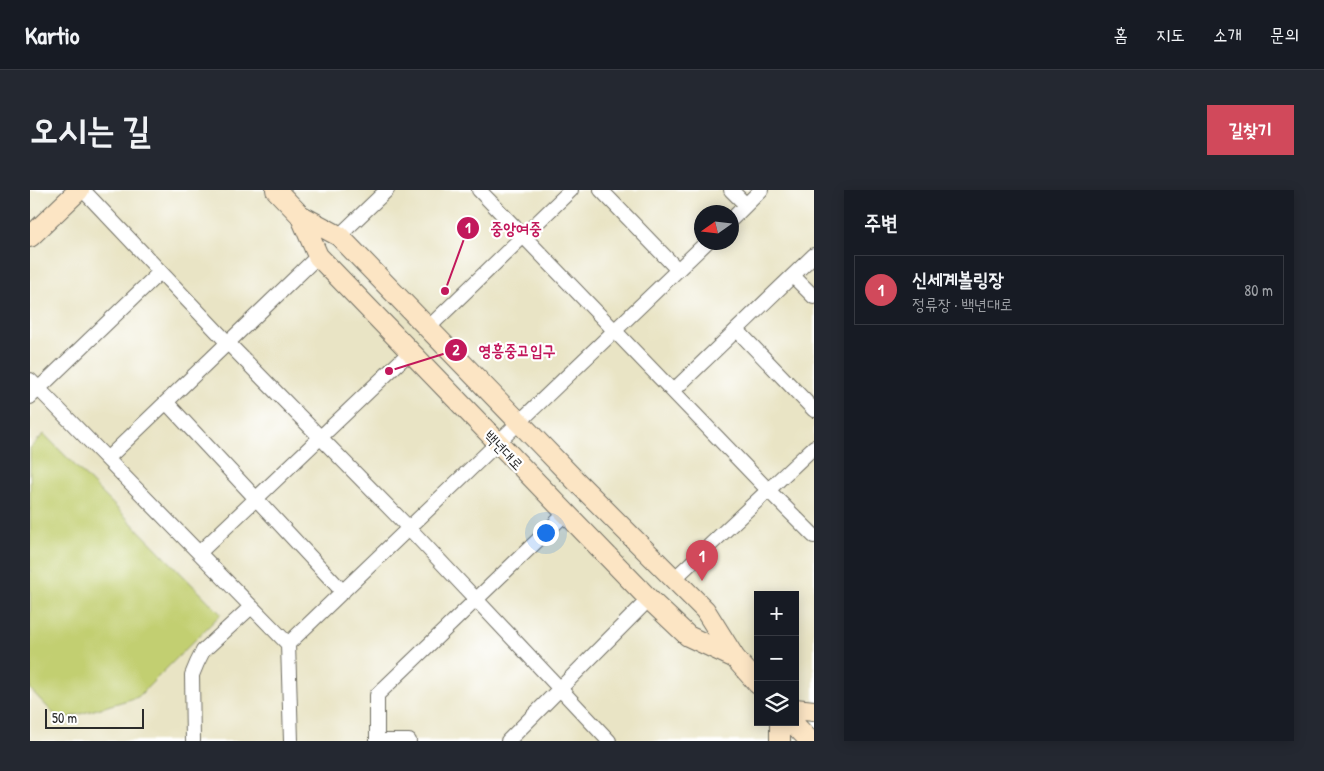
<!DOCTYPE html>
<html lang="ko">
<meta charset="utf-8">
<style>
:root{--surface:#171b24;--page:#242831;--text:#f1f3f6;--muted:#9ea1a6;--line:#363941;--accent:#d1495b}
body{margin:0;font-family:"Patrick Hand","Poor Story",sans-serif;background:var(--page);color:var(--text)}
.controls{position:absolute;right:15px;bottom:15px;display:grid;overflow:hidden;border-radius:0px;box-shadow:0 2px 12px #0003}
.controls button{width:45px;height:45px;display:grid;place-items:center;padding:0;border:0;border-bottom:1px solid var(--line);background:var(--surface);color:var(--text);font:25px sans-serif}
.compass{position:absolute;left:664px;top:15px;width:45px;height:45px;border-radius:50%;background:var(--surface);box-shadow:0 2px 12px #0003;rotate:256deg}
.scale{position:absolute;left:15px;bottom:12px;width:99px;box-sizing:border-box;padding-left:5px;border:2px solid #2b2b2b;border-top:0;font-size:14px;line-height:18px;white-space:nowrap;color:#2b2b2b;-webkit-text-stroke:4px #fff;paint-order:stroke}
.you{position:absolute;left:515px;top:342px;width:18px;height:18px;margin:-12px;border:4px solid #fff;border-radius:50%;background:#1a73e8;box-shadow:0 0 0 8px #1a73e833}
.badge{display:grid;place-items:center;width:32px;height:32px;border-radius:50%;background:var(--accent);color:#fff;font-size:16px;font-weight:700}
.pin{position:absolute;translate:-50% -41px;filter:drop-shadow(0 1px 2px #0008)}
.pin::after{content:'';position:absolute;top:26px;width:18px;height:15px;background:inherit;clip-path:polygon(0 0,100% 0,50% 100%)}
.list{margin:0;padding:0;list-style:none}
h2{display:flex;justify-content:space-between;align-items:center;height:65px;margin:0;padding:0 20px;font-size:21px}
h2 small{font-size:16px;font-weight:400;color:var(--muted)}
.list li{display:grid;grid-template-columns:32px 1fr auto;gap:15px;align-items:center;box-sizing:border-box;height:70px;margin:0 10px 10px;padding:0 10px;border:1px solid var(--line);border-radius:0px}
.list b{display:block;font-size:19px;white-space:nowrap}
.list p{margin:0;font-size:16px;white-space:nowrap;color:var(--muted)}
.list em{font-size:16px;font-style:normal;color:var(--muted)}
.icon{flex:none;width:28px;height:28px;fill:none;stroke:currentColor;stroke-width:2;stroke-linecap:round;stroke-linejoin:round}
.map{position:relative;flex:none;width:784px;height:551px;overflow:hidden;border-radius:0px}
header{display:flex;align-items:center;gap:30px;box-sizing:border-box;height:70px;padding:0 25px;background:var(--surface);border-bottom:1px solid var(--line)}
header strong{font-size:24px}
nav{display:flex;gap:28px;margin-inline-start:auto;font-size:18px}
.intro{display:flex;align-items:center;justify-content:space-between;box-sizing:border-box;height:120px;padding:0 30px}
h1{margin:0;font-size:35px}
.button{padding:12px 22px;border-radius:0px;background:var(--accent);color:#fff;font-size:18px;font-weight:700}
main{display:flex;gap:30px;padding:0 30px}
aside{flex:1;background:var(--surface);border-radius:0px;box-shadow:0 2px 12px #0003}
.map>svg:first-child{display:block}
.green{fill:#c2cf71;stroke:#767d4e}
.lines{fill:none;stroke-linecap:round;stroke-linejoin:round}
.street-casing{stroke:#6e6c61;stroke-width:16}
.secondary-casing{stroke:#6e6c61;stroke-width:22}
.street{stroke:#fff;stroke-width:14}
.secondary{stroke:#fce5c4;stroke-width:20}
.labels{text-anchor:middle;dominant-baseline:central;stroke-width:4.5;stroke-linejoin:round;paint-order:stroke}
.street-label{font-size:15px;fill:#2b2b2b;stroke:#fff}
.leader{fill:none;stroke:#c2185b;stroke-width:2}
.callout-dot{fill:#c2185b;stroke:#fff;stroke-width:2}
.mark-label{font-size:15px;text-anchor:middle;font-weight:bold;fill:#fff}
.callout-label{font-size:16px;text-anchor:middle;font-weight:bold;fill:#c2185b;stroke:#fff;stroke-width:4.5;stroke-linejoin:round;paint-order:stroke}
</style>
<header>
<strong>Kartio</strong>
<nav><a>홈</a><a>지도</a><a>소개</a><a>문의</a></nav>
</header>
<div class="intro"><h1>오시는 길</h1><a class="button">길찾기</a></div>
<main>
<div class="map">
<svg width="784" height="551" viewBox="0 0 784 551">
<rect width="100%" height="100%" fill="#fff"/>
<filter id="ink" filterUnits="userSpaceOnUse"><feTurbulence type="fractalNoise" baseFrequency=".02" numOctaves="2"/><feDisplacementMap in="SourceGraphic" scale="10" xChannelSelector="R" yChannelSelector="G"/><feConvolveMatrix kernelMatrix="1 2 1 2 8 2 1 2 1" color-interpolation-filters="sRGB"/></filter>
<filter id="wash" filterUnits="userSpaceOnUse"><feTurbulence type="fractalNoise" baseFrequency=".0096" numOctaves="4" result="noise"/><feDisplacementMap in="SourceGraphic" scale="20" xChannelSelector="R" yChannelSelector="G"/><feGaussianBlur stdDeviation="1.12" result="paint"/><feColorMatrix in="noise" values="0 0 0 0 0 0 0 0 0 0 0 0 0 0 0 0 0 1.4 0 .05"/><feComposite in="paint" operator="in"/></filter>
<g filter="url(#wash)">
<rect width="100%" height="100%" fill="#e9e4c5"/>
<path class="green" d="M14 244 191 424 108 507 30 530 0 499V258Z"/>
</g>
<g filter="url(#ink)">
<g class="lines">
<defs>
<path id="street" d="M53 0 197 152 379 338 579 551
M449 0 739 301 784 346
M571 0 648 80
M701 0 716 15
M702 29 731 0
M309 46 357 0
M763 86 784 107
M398 138 541 0
M707 140 784 220
M0 190 258 454
M643 201 784 65
M0 207 130 82
M136 212 313 402
M77 269 288 66
M169 363 380 162
M643 390 784 257
M163 551 162 485 167 473 173 461 221 417
M261 551 258 454 677 52
M347 551V505L536 323
M347 551H379
M478 551 619 409"/>
<path id="secondary" d="M246 0 270 25 309 46 546 291 675 420 705 468 728 494
M270 25 288 66 619 409 658 446 705 468
M0 47 49 0
M765 519 784 521
M750 532V551
M762 532 780 551"/>
</defs>
<use href="#street" class="street-casing"/>
<use href="#secondary" class="secondary-casing"/>
<use href="#street" class="street"/>
<use href="#secondary" class="secondary"/>
</g>
</g>
<g class="labels">
<g class="street-label">
<text transform="translate(474 260) rotate(46)">백년대로</text>
</g>
</g>
<path class="leader" d="M415 101L438 38M359 181L426 160"/>
<g class="callout-dot">
<circle cx="415" cy="101" r="5"/>
<circle cx="359" cy="181" r="5"/>
<circle cx="438" cy="38" r="12"/>
<circle cx="426" cy="160" r="12"/>
</g>
<g class="mark-label">
<text x="438" y="43">1</text>
<text x="426" y="165">2</text>
</g>
<g class="callout-label">
<text x="486" y="44">중앙여중</text>
<text x="487" y="166">영흥중고입구</text>
</g>
</svg>
<div class="controls">
<button>+</button>
<button>−</button>
<button><svg class="icon" aria-label="layers" viewBox="0 0 24 24"><path d="M12 4l9 5-9 5-9-5zM3 14l9 5 9-5"/></svg></button>
</div>
<svg class="compass" viewBox="-18 -18 36 36"><path d="M0-13l5 13h-10z" fill="#e53935"/><path d="M0 13l5-13h-10z" fill="#9ea1a6"/></svg>
<div class="scale">50 m</div>
<div class="you"></div>
<div class="pin badge" style="left:672px;top:391px">1</div>
</div>
<aside>
<h2>주변<small></small></h2>
<ul class="list">
<li><span class="badge">1</span><div><b>신세계볼링장</b><p>정류장 · 백년대로</p></div><em>80 m</em></li>
</ul>
</aside>
</main>
